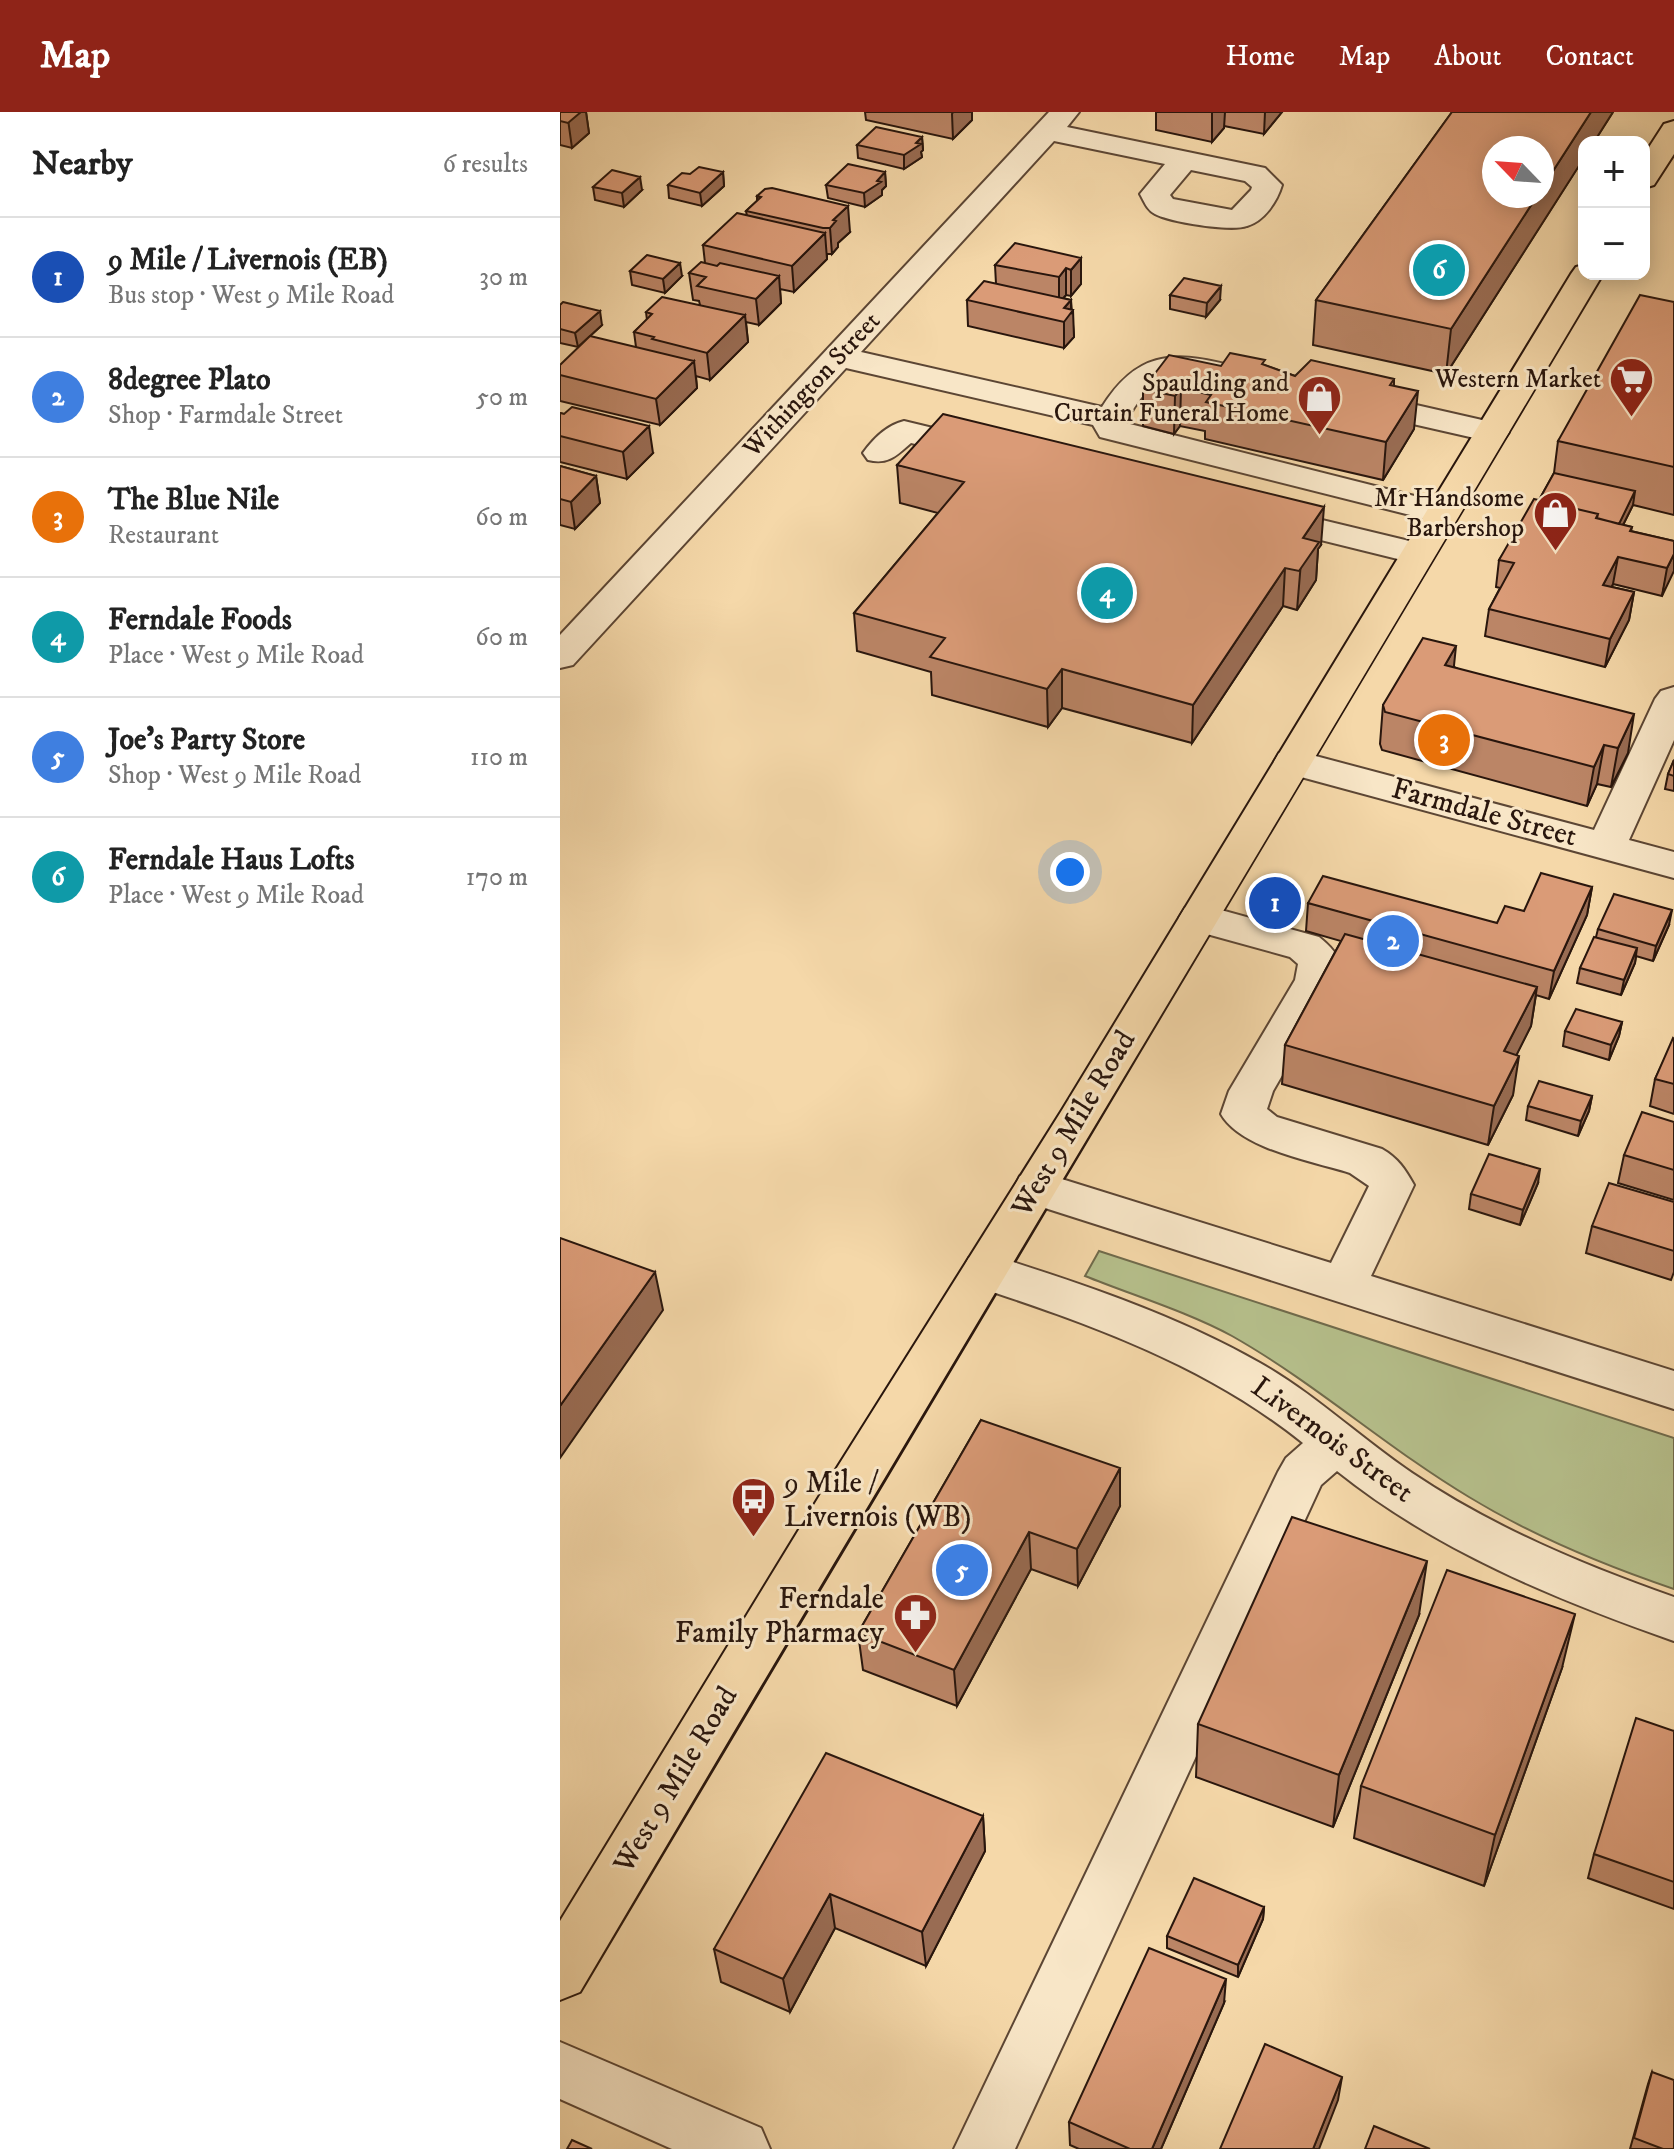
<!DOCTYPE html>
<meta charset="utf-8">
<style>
:root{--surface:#fff;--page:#f2f2f2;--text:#222;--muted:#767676;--line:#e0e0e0;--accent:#8f2418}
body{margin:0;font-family:"IM FELL DW Pica",serif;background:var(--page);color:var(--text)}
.controls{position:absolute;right:24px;top:24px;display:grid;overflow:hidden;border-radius:16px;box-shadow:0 4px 20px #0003}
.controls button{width:72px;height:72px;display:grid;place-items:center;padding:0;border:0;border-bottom:2px solid var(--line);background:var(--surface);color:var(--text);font:40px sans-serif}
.compass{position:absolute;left:922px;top:24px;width:72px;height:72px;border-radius:50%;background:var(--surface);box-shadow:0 4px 20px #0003;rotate:295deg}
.you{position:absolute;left:510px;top:760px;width:28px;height:28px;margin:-20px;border:6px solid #fff;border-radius:50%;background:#1a73e8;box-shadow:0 0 0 12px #1a73e833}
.badge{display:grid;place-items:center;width:52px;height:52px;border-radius:50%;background:var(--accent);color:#fff;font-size:26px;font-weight:700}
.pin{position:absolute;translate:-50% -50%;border:4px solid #fff;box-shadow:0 2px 8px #0006}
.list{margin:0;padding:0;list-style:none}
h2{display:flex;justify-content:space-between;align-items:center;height:104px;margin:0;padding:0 32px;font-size:34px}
h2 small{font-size:26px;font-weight:400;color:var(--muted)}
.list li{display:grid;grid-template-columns:52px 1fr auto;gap:24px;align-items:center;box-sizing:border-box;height:120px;padding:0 32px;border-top:2px solid var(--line)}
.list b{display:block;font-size:30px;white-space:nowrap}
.list p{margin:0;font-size:26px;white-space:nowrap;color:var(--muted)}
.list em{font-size:26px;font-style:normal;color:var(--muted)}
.map{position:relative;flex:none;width:1114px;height:2037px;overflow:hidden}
header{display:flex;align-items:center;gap:48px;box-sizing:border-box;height:112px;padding:0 40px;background:var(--accent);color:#fff}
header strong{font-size:38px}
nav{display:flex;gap:44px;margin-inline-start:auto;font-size:28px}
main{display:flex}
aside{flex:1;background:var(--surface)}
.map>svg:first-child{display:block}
.green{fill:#b6c08c;stroke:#706b4c;stroke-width:2}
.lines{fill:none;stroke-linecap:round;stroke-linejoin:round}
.minor-casing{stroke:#5c4634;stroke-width:4}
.major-casing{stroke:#29160d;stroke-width:4}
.minor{fill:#f8e6c7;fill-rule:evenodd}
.major{fill:#f5d8a9;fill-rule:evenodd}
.wall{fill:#bb8566;stroke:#29160d;stroke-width:2}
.shaded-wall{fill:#996c53;stroke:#29160d;stroke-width:2}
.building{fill:#da9b77;stroke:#29160d;stroke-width:2}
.labels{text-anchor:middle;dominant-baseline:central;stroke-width:6;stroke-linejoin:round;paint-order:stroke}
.far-poi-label{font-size:26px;fill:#29160d;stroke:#f8e6c7;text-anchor:end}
.far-street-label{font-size:26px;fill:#29160d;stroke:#f8e6c7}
.street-label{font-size:30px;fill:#29160d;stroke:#f8e6c7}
.poi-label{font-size:30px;fill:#29160d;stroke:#f8e6c7;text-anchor:start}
</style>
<header>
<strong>Map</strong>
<nav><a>Home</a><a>Map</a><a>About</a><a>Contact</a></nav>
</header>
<main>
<aside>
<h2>Nearby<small>6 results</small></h2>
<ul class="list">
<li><span class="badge" style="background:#1a4fb4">1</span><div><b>9 Mile / Livernois (EB)</b><p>Bus stop · West 9 Mile Road</p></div><em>30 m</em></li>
<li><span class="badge" style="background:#3f7fe0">2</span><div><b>8degree Plato</b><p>Shop · Farmdale Street</p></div><em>50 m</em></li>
<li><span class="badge" style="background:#e8710a">3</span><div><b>The Blue Nile</b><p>Restaurant</p></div><em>60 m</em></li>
<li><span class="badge" style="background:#0f9aa8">4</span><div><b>Ferndale Foods</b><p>Place · West 9 Mile Road</p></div><em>60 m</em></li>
<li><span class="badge" style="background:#3f7fe0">5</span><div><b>Joe's Party Store</b><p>Shop · West 9 Mile Road</p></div><em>110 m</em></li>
<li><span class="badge" style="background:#0f9aa8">6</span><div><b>Ferndale Haus Lofts</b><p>Place · West 9 Mile Road</p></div><em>170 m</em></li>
</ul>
</aside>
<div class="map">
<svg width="1114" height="2037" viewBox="0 0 1114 2037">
<rect width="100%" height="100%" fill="#f5d8a9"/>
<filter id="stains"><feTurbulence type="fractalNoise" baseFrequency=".0025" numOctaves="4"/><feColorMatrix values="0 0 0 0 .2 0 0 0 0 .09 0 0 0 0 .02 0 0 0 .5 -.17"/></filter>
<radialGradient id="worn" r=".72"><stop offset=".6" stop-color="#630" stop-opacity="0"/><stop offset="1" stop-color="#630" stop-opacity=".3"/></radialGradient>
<path class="green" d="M539 1139 1114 1326V1477C1043 1453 973 1424 909 1385 827 1336 755 1271 672 1224 628 1200 572 1183 525 1164Z"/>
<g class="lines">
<defs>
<path id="minor" d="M489 0H519L507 15 705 56 722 73C717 90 704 109 687 114 671 120 610 110 595 102 587 98 584 89 580 82L605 52 494 29 301 240 542 295C576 241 610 238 669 253L673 260 669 267C637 275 614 250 586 280 578 289 570 301 566 311L894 394 899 401 894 408 882 411 870 408 540 325 533 313 286 256 13 553 0 556V523ZM631 58 685 69 692 75 691 78 672 98 613 87 610 83Z
M799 280 944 313 949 320 944 327 932 330 787 297 783 290 787 283Z
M344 309 435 331 440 338 435 345 423 348 351 331C336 344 328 353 308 348L303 341C313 327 327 313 344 309Z
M704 394 870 434 876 441 870 448 858 452 692 411 687 404 692 397Z
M1114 575V628L1069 728 1114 740V766L719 659 714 650 719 641 733 638 1034 718 1095 587 1101 579Z
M639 792 759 825C774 837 784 848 777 868L713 979 707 997 717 1005 822 1037C838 1046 845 1057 854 1073L811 1164 1114 1259V1297L460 1088 454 1076 460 1064 476 1059 771 1151 809 1074 790 1061C752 1049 681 1037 661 1002L669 979 735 868 738 852 730 845 625 816 619 806 625 796Z
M425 1141C519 1171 614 1202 700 1251 755 1282 800 1326 852 1361 932 1415 1023 1453 1114 1485V1529C995 1487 877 1439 777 1359L761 1373 455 2037H394L718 1360 726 1346 743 1331C645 1252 527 1211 409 1172L402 1159 409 1146Z
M0 1930 201 2016 210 2037H112L0 1987Z"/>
<path id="major" d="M1114 9V42L1094 73 1084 76V43L1104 12Z
M1024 153V162H1043C703 735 358 1306 20 1880L0 1888V1809L268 1370 502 998 1011 162 1016 155Z"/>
</defs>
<use href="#minor" class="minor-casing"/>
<use href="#major" class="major-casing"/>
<use href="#minor" class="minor"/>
<use href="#major" class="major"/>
</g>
<path class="wall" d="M0 0H26L29 21 12 36 0 33Z
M305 0H412V8L393 27 306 8Z
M596 0H722L704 22 664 14V16L652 30 596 18Z
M892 0H1053L886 262 753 233 756 188Z
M362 25 363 38 361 40 362 45 344 57 298 46 297 33Z
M163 60 164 74 142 94 109 86 108 73 130 62Z
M325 60 326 74 322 78V83L305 95 268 86 266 73Z
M33 75 82 78 64 95 35 88Z
M197 84 290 120 278 131V135L272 142H267V147L234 180 220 177 221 191 199 213 186 210 188 230 150 268 136 264 137 276 100 313 0 289V253L76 235 74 220 87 208 86 200 140 193 139 189 133 188 129 161 145 151 143 133 187 104 186 99 197 89Z
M521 146V172L511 184 506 183 503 186 511 188 514 225 504 236 408 214 407 188 436 172 435 153Z
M70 159 122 164 105 181 72 173Z
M610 183 660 188 646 205 610 197Z
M1114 190V403L1073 393 1063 413 1072 415 1071 419 1114 429 1102 484 1053 472 1052 475 1074 480 1069 508 1045 555 925 524 929 497 940 476 936 475 939 448 979 388 994 361 998 329Z
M0 193 42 213 18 235 0 231Z
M704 253 735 264 834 267V274L854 317 823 368 645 327V319L620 314 614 322 583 314V277L661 254Z
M0 301 4 302 93 341 67 367 0 350Z
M337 353 761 433 758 437 756 468 737 498 723 494 632 631 502 596 488 615 372 583 371 560 297 539 294 501 378 401 340 391Z
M0 354 36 364 40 391 15 417 0 413Z
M894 555 1068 641 1051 675 1037 672 1027 694 822 638 820 632 823 593Z
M1114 648V679L1105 677 1108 662Z
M1032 775 1027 803 989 887 976 883 971 914 956 943 953 983 928 1033 722 972 725 933 781 829 746 819 748 791 937 811 964 799Z
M1109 813 1093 849 1076 844 1075 851 1061 883 1017 871 1020 856 1036 825 1038 817Z
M1062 910 1059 924 1049 948 1003 934 1005 919Z
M1114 927V1002L1090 994 1095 967Z
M1032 984 1029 999 1018 1024 966 1008 968 994Z
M1114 1010V1088L1058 1071 1064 1043Z
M978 1071 960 1113 909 1097 911 1082Z
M1114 1090V1160L1111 1168 1026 1141 1032 1114Z
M421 1308 560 1394 518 1474 471 1457 397 1594 303 1558 298 1521Z
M859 1503 773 1715 636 1665 638 1612Z
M1002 1556 924 1774 794 1726 801 1674Z
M1114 1619V1797L1028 1766 1034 1742Z
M423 1704 425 1739 366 1854 275 1816 230 1900 161 1870 154 1837Z
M704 1795 703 1807 678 1865 607 1836V1824Z
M664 1891 601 2037H519L510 2033 509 2010Z
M1092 1960 1114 2037H1070L1088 1972Z"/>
<path class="shaded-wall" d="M7 0H26L29 21 12 36Z
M393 0H412V8L393 27 392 2Z
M652 0H665L664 16 652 30Z
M705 0H722L704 22Z
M1031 0H1053L1034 30H1024V46L886 262 891 217 977 84H982V76Z
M362 25 363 38 361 40 362 45 344 57V43Z
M163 60 164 74 142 94 140 81Z
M325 60 326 74 322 78V83L305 95 304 81Z
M80 65 82 78 64 95 62 81Z
M288 94 290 120 278 131V135L272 142 270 116 273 108Z
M265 121 267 147 234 180 232 154Z
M521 146V172L511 184V158Z
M120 151 122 164 105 181 103 167Z
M506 156V183L499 191V165Z
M219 164 221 191 199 213 196 187Z
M661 174 660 188 646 205 647 191Z
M511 188V202L513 198 514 225 504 236V196Z
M40 199 42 213 18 235 15 221Z
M185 203 188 230 150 268 147 241Z
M134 249 137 276 100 313 96 287Z
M621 276 620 314 614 322 615 284Z
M858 279 854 317 823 368 826 330Z
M89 314 93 341 67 367 63 340Z
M36 364 40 391 15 417 11 390Z
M1075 379 1073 393 1053 433 1055 419Z
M764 395 761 433 758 437 756 468 737 498 743 426Z
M1114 442V459L1102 484 1107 456Z
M1058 445 1053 472 1039 500 1043 473Z
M725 456 723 494 632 631 633 593Z
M1074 480 1069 508 1045 555 1050 527Z
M896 534 892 573 885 553Z
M502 557V596L488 615 487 577Z
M1074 602 1068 641 1051 675 1058 636Z
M1044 633 1037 672 1027 694 1034 655Z
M1032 775 1027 803 989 887 994 859Z
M1112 798 1109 813 1093 849 1096 834Z
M1077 836 1075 851 1061 883 1064 868Z
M977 875 971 914 939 978 944 939Z
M1062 910 1059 924 1049 948 1051 933Z
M959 944 953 983 928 1033 934 994Z
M1032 984 1029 999 1018 1024 1021 1009Z
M980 1057 978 1071 960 1113 963 1098Z
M95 1160 103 1198 0 1346V1294Z
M560 1356V1394L518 1474 517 1437Z
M469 1420 471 1457 397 1594 394 1558Z
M867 1449 859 1503 773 1715 779 1663Z
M1015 1502 1002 1556 924 1774 935 1723Z
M423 1704 425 1739 366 1854 362 1820Z
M270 1782 275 1816 230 1900 223 1867Z
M704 1795 703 1807 678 1865V1853Z
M666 1867 664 1891 601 2037H592Z
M782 1965 778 1988 759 2037H753Z"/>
<path class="building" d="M0 0H21L8 11 0 9Z
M892 0H1031L982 76V36H934V84H977L891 217 756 188Z
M316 15 362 25 356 31 361 32 344 43 297 33Z
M288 52 325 60 317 69 321 70 304 81 266 73Z
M139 55 163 60 140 81 108 73 122 61 130 62Z
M52 58 80 65 62 81 33 75Z
M212 76 288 94 273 108 276 109 270 116H263L186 99 201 85 197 84 205 77Z
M177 101 265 121 232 154 143 133Z
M455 131 521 146 511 158 506 156 499 165 435 153Z
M87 143 120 151 103 167 70 159Z
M141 150 157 154 160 151 219 164 196 187 137 174 146 165 129 161Z
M624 166 661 174 647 191 610 183Z
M424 169 511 188 504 196 513 198 504 210 407 188Z
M1080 183 1114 190V355L998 329Z
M102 185 185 203 147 241 92 227 94 225 74 220 92 202 86 200Z
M3 190 40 199 15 221 0 217V193Z
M30 224 134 249 96 287 0 263V253Z
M670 241 705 248 702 252 735 264 751 248 834 267 830 273 858 279 826 330 646 290 651 283 621 276 615 284 583 277 609 243 661 254Z
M12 295 89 314 63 340 0 324V301L4 302Z
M383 302 764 395 743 426 759 430 739 459 725 456 633 593 502 557 487 577 370 545 385 526 294 501 404 370 337 353Z
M0 354 36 364 11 390 0 387Z
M994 361 1075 379 1059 412 1037 406 1038 402 979 388Z
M974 387 1038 402 1036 406 1072 415 1070 419 1114 429V442L1107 456 1058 445 1043 473 1074 480 1050 527 929 497 954 451 939 448Z
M863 526 896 534 885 553 1074 602 1058 636 1044 633 1034 655 825 600 823 593Z
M1114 648V664L1108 662Z
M981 761 1032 775 994 859 748 791 763 764 937 811 945 794 964 799Z
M1054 782 1112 798 1096 834 1038 817Z
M785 822 977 875 944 939 959 944 934 994 725 933Z
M1034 825 1077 836 1064 868 1020 856Z
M1016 897 1062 910 1051 933 1005 919Z
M1113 926 1114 927V972L1095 967Z
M979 969 1032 984 1021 1009 968 994Z
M1082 1000 1114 1010V1058L1064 1043Z
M929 1042 980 1057 963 1098 911 1082Z
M1049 1071 1114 1090V1139L1032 1114Z
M0 1126 95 1160 0 1294Z
M421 1308 560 1356 517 1437 469 1420 394 1558 298 1521Z
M732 1405 867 1449 779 1663 638 1612Z
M887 1458 1015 1502 935 1723 801 1674Z
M1076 1606 1114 1619V1770L1034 1742Z
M266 1641 423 1704 362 1820 270 1782 223 1867 154 1837Z
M634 1766 704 1795 678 1853 607 1824Z
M589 1836 666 1867 592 2037H570L509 2010Z
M705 1932 782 1965 753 2037H660Z
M1092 1960 1114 1968V2037H1103L1074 2026Z
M814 2014 870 2037H805Z
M12 2028 32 2037H7Z"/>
<defs>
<symbol id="supermarket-pin" viewBox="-11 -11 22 30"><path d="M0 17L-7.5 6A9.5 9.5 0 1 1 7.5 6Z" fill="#8f2418" stroke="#f8e6c7"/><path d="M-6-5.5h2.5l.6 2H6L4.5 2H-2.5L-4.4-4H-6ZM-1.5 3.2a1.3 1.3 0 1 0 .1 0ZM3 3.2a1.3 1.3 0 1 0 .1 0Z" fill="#fff"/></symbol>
<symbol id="shop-pin" viewBox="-11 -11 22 30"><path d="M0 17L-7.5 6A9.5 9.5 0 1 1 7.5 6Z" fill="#8f2418" stroke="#f8e6c7"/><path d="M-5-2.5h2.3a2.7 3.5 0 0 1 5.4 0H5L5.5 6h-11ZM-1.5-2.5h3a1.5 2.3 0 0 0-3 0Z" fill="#fff"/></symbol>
<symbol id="bus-pin" viewBox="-11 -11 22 30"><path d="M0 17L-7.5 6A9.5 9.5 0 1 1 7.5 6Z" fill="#8f2418" stroke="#f8e6c7"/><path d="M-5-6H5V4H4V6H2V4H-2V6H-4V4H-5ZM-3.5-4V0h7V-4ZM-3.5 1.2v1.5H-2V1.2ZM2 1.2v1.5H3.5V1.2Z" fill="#fff"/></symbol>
<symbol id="pharmacy-pin" viewBox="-11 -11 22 30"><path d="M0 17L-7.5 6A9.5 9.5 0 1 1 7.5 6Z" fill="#8f2418" stroke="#f8e6c7"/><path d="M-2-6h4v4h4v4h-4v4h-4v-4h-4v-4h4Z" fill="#fff"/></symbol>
</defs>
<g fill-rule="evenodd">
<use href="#supermarket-pin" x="1046" y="242" width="51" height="69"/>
<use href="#shop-pin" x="734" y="260" width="51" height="69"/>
<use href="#shop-pin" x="970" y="376" width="51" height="69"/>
<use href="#bus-pin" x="168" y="1362" width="51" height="69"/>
<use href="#pharmacy-pin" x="330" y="1478" width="51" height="69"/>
</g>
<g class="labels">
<g class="far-poi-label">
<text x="1041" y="267">Western Market</text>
<text x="729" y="271">Spaulding and<tspan x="729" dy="30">Curtain Funeral Home</tspan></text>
<text x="964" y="386">Mr Handsome<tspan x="964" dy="30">Barbershop</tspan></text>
</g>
<g class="far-street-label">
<text transform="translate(252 273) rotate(-47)">Withington Street</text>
</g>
<g class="street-label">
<text transform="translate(924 701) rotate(15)">Farmdale Street</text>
<text transform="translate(514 1012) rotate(-59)">West 9 Mile Road</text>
<text transform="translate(772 1328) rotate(36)">Livernois Street</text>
<text transform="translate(116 1668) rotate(-59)">West 9 Mile Road</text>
</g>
<g class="poi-label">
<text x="224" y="1371">9 Mile /<tspan x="224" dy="34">Livernois (WB)</tspan></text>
<text x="324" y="1487" text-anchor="end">Ferndale<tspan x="324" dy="34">Family Pharmacy</tspan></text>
</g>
</g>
<rect width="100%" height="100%" filter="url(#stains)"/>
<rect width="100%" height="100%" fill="url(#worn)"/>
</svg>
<div class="controls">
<button>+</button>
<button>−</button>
</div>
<svg class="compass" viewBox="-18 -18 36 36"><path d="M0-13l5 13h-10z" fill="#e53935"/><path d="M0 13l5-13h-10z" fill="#767676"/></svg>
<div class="you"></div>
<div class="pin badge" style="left:715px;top:791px;background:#1a4fb4">1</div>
<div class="pin badge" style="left:833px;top:829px;background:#3f7fe0">2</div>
<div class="pin badge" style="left:884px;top:628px;background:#e8710a">3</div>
<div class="pin badge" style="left:547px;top:481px;background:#0f9aa8">4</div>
<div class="pin badge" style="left:402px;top:1458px;background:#3f7fe0">5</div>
<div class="pin badge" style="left:879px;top:158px;background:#0f9aa8">6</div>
</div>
</main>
